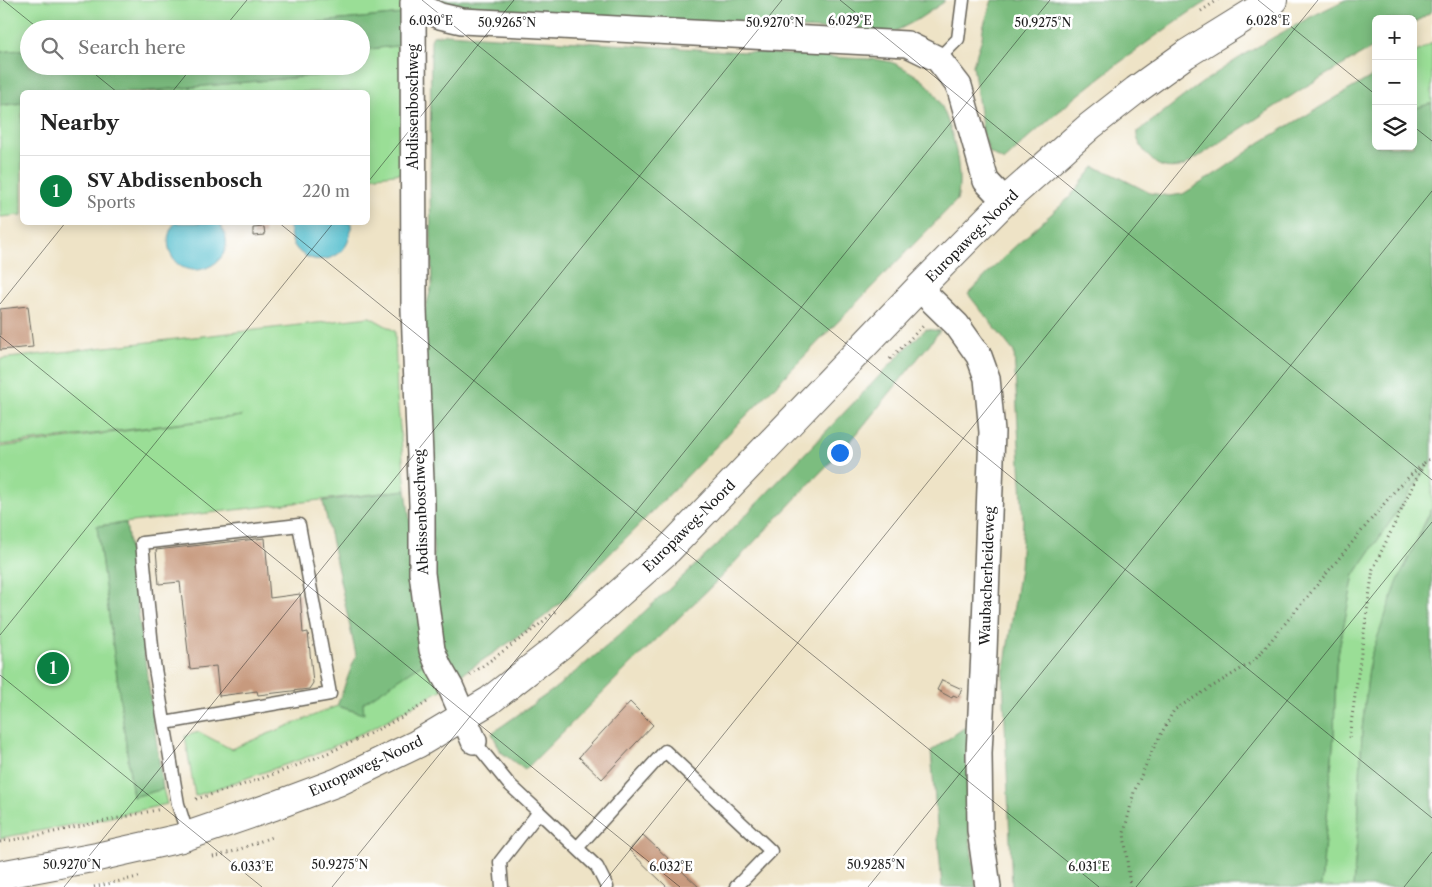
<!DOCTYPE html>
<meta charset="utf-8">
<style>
:root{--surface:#fff;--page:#f6f6f6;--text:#222;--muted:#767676;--line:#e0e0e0;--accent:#0b8043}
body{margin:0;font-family:"Libre Caslon Text",serif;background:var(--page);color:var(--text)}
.controls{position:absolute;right:15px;top:15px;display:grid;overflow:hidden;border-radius:8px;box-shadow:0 2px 12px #0003}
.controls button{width:45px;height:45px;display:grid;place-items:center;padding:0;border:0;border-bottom:1px solid var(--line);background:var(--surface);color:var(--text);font:25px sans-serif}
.you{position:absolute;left:839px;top:452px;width:18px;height:18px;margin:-12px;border:4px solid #fff;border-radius:50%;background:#1a73e8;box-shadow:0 0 0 8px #1a73e833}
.badge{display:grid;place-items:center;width:32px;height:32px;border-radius:50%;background:var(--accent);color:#fff;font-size:16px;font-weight:700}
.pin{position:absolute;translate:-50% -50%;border:2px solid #fff;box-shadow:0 1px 5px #0006}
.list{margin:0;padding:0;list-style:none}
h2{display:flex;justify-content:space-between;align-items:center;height:65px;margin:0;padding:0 20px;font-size:21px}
h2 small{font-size:16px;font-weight:400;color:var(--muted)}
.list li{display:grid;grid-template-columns:32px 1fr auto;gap:15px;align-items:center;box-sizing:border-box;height:70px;padding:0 20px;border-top:1px solid var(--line)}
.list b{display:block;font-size:19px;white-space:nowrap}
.list p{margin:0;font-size:16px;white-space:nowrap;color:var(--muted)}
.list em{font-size:16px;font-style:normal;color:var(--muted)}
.icon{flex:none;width:28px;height:28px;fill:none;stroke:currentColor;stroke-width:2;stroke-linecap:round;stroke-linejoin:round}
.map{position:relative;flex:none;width:1432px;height:887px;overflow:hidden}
.search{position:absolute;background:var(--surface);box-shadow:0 2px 12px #0003;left:20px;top:20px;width:350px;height:55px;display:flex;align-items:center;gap:12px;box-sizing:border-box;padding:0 18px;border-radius:28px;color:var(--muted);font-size:19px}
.panel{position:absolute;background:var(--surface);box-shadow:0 2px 12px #0003;left:20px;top:90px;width:350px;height:135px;border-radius:8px}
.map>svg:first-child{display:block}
.green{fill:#9ade96;stroke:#5b7d59}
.forest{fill:#7bbd7f;stroke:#4c6c4e}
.water{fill:#52becd;stroke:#376d74}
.building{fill:#c79a7e}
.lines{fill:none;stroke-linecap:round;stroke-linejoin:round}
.lane-casing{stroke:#666258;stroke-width:15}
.street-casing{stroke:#666258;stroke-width:28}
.secondary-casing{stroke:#666258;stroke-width:30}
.path{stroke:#666258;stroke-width:3;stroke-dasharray:1 4;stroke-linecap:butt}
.lane{stroke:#fff;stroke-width:12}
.street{stroke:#fff;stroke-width:25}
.secondary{stroke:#fff;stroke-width:28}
.ticks{fill:none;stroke:#1c1c1c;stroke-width:1;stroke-opacity:0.45}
.labels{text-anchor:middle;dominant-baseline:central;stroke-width:5;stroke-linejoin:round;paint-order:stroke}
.street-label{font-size:14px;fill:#1c1c1c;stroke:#fff}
.ticks-label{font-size:12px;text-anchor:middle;fill:#1c1c1c;stroke:#fff;stroke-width:5;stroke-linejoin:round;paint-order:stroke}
</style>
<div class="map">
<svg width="1432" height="887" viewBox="0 0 1432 887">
<rect width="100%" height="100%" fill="#fff"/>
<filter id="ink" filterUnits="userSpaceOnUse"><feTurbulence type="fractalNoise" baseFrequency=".02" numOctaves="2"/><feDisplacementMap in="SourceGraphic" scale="10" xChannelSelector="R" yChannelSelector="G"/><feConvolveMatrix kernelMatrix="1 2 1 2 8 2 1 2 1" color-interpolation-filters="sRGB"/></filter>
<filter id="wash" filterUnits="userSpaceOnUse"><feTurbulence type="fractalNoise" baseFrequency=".0096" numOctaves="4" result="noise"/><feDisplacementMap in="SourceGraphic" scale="20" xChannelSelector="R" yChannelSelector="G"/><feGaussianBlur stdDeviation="1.12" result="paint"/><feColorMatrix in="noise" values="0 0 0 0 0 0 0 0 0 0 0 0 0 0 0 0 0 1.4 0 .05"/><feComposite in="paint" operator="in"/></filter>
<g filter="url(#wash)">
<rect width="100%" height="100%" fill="#eee3c6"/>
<path class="green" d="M0 0H402L403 14 249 29H29V49L0 52Z
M1432 43V103L1413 109V54Z
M405 45 403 173 368 177V92H140L344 73V66H361V50Z
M22 103V215L0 217V106Z
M370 317 395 331 397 397 406 490 97 526 133 797 163 789 167 804 93 821 0 838V447L242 416 0 445V359Z
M1432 460V508L1424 524 1370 658 1362 730 1358 828 1353 887H1321L1334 735 1336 664 1354 575Z
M428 660 443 689 373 728 319 753 195 796 185 736 199 732 231 749 337 706 363 714 362 703Z"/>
<path class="forest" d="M437 0H944V2L917 20 894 32 465 14Z
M992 0H1208C1136 48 1066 101 1004 161L989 152 983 133 973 65 982 38 983 28Z
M1345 0H1432V11L1413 24V19H1376V46L1305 87 1184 166C1176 168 1165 169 1157 164 1149 159 1135 141 1137 132 1158 117 1178 100 1199 85 1244 53 1294 24 1345 0Z
M403 14 405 45 361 50V29H249Z
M446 34 845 58C860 59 885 58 898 65 907 70 920 77 927 84 949 106 965 170 957 200L653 511 568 596 545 616 513 640 459 676 446 665 438 649 422 321 432 285 430 192 431 40 433 36Z
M29 49V66H344L345 73 139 92H22V103L0 105V52Z
M1376 74V146H1413V109L1432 103V460L1354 575 1336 664 1334 735 1321 887H1012L1003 676 1020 568 1023 520 1014 352 968 294 1010 251 1069 198 1094 167 1111 173 1150 193 1169 196 1183 194 1223 169 1261 142Z
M926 329 940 331 855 436 717 581 632 663 525 770 501 752 492 733 553 690 607 646 716 546 910 344Z
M406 490 428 660 363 703 364 714 337 706 356 655 323 501Z
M1432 508V887H1353L1358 828 1362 730 1370 658 1397 583Z
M126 523 163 789 133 797 97 526Z
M968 725V822L976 887H942L931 751Z"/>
<path class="water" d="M290 222 351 223C354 273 284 271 290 222Z
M175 223H219C249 263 178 292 169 248 167 238 169 230 175 223Z"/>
<g id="blocks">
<path class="building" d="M264 227 265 235 253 236V228Z
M28 306 33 347 0 350V309Z
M265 538 270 598 300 594 303 633 308 632 313 683 309 689 258 695 257 691 219 696 216 666 190 669 180 582 159 584 156 550Z
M942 680 962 689 958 697 953 695 952 698 937 690Z
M630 702 653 725 602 779 579 757Z
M643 835 699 887H667L629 850Z"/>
</g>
</g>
<g filter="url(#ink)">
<use href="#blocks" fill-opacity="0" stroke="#666258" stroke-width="1"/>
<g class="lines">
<defs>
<path id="lane" d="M938 59 958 39 963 0
M165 723 330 694 299 525 142 543 153 657 178 804 188 836
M474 741 508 783 539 812 500 862 502 887
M539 812 597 867 607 887
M577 848 665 751 771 851 736 887"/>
<path id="street" d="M919 288 957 325 979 356 987 378 992 432 984 652 979 753 980 830 988 887
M474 741 451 688 439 667 432 650 422 573V505L414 310 413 3 440 16 462 21 907 44 938 59 959 86 986 181 1005 201"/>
<path id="secondary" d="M0 875 97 857 181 838 274 806 338 782 417 744 489 701 561 645 668 550 919 288 1005 201 1090 126 1136 90 1186 54 1273 0"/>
</defs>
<use href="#lane" class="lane-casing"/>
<use href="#street" class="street-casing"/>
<use href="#secondary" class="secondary-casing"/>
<path class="path" d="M1201 11 1218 0
M890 359 923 326
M1424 463 1432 457
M470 675 534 629 557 610
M196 799C277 776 357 745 429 701
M0 842 35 836 161 809
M213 857 235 851 274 836
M94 887 142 876
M1130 887 1124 833 1134 792 1152 751 1174 710 1254 661 1398 487 1424 463 1373 569 1349 738"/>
<use href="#lane" class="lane"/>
<use href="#street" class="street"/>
<use href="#secondary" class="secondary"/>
</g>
</g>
<path class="ticks" d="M3 0 39 29M422 0 1432 818M840 0 1432 480M1258 0 1376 95M223 29 247 0M85 66 117 92M172 92 193 66M1413 126 1432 141M368 182 514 0M278 222 1099 887M0 304 66 222M0 336 680 887M0 635 334 222M0 675 262 887M64 887 782 0M332 887 1050 0M600 887 1318 0M868 887 1432 191M1136 887 1432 522M1404 887 1432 852"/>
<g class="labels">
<g class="street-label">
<text transform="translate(413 107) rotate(-90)">Abdissenboschweg</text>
<text transform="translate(972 236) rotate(-45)">Europaweg-Noord</text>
<text transform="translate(421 512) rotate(-92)">Abdissenboschweg</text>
<text transform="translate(689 526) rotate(-45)">Europaweg-Noord</text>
<text transform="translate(987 576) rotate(-88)">Waubacherheideweg</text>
<text transform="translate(366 766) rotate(-25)">Europaweg-Noord</text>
</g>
</g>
<g class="ticks-label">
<text x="850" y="25">6.029°E</text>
<text x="431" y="25">6.030°E</text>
<text x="1268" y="25">6.028°E</text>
<text x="507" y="27">50.9265°N</text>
<text x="775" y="27">50.9270°N</text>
<text x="1043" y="27">50.9275°N</text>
<text x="72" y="869">50.9270°N</text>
<text x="340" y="869">50.9275°N</text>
<text x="876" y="869">50.9285°N</text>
<text x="252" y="871">6.033°E</text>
<text x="671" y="871">6.032°E</text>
<text x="1089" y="871">6.031°E</text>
</g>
</svg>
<div class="controls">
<button>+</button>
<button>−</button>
<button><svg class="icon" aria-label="layers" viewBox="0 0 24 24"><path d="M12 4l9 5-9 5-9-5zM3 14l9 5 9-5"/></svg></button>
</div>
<div class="you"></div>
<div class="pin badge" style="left:53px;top:668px">1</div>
<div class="search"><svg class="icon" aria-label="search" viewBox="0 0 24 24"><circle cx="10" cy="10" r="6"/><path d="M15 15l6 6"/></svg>Search here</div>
<section class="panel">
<h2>Nearby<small></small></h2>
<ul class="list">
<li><span class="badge">1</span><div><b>SV Abdissenbosch</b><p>Sports</p></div><em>220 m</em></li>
</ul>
</section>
</div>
